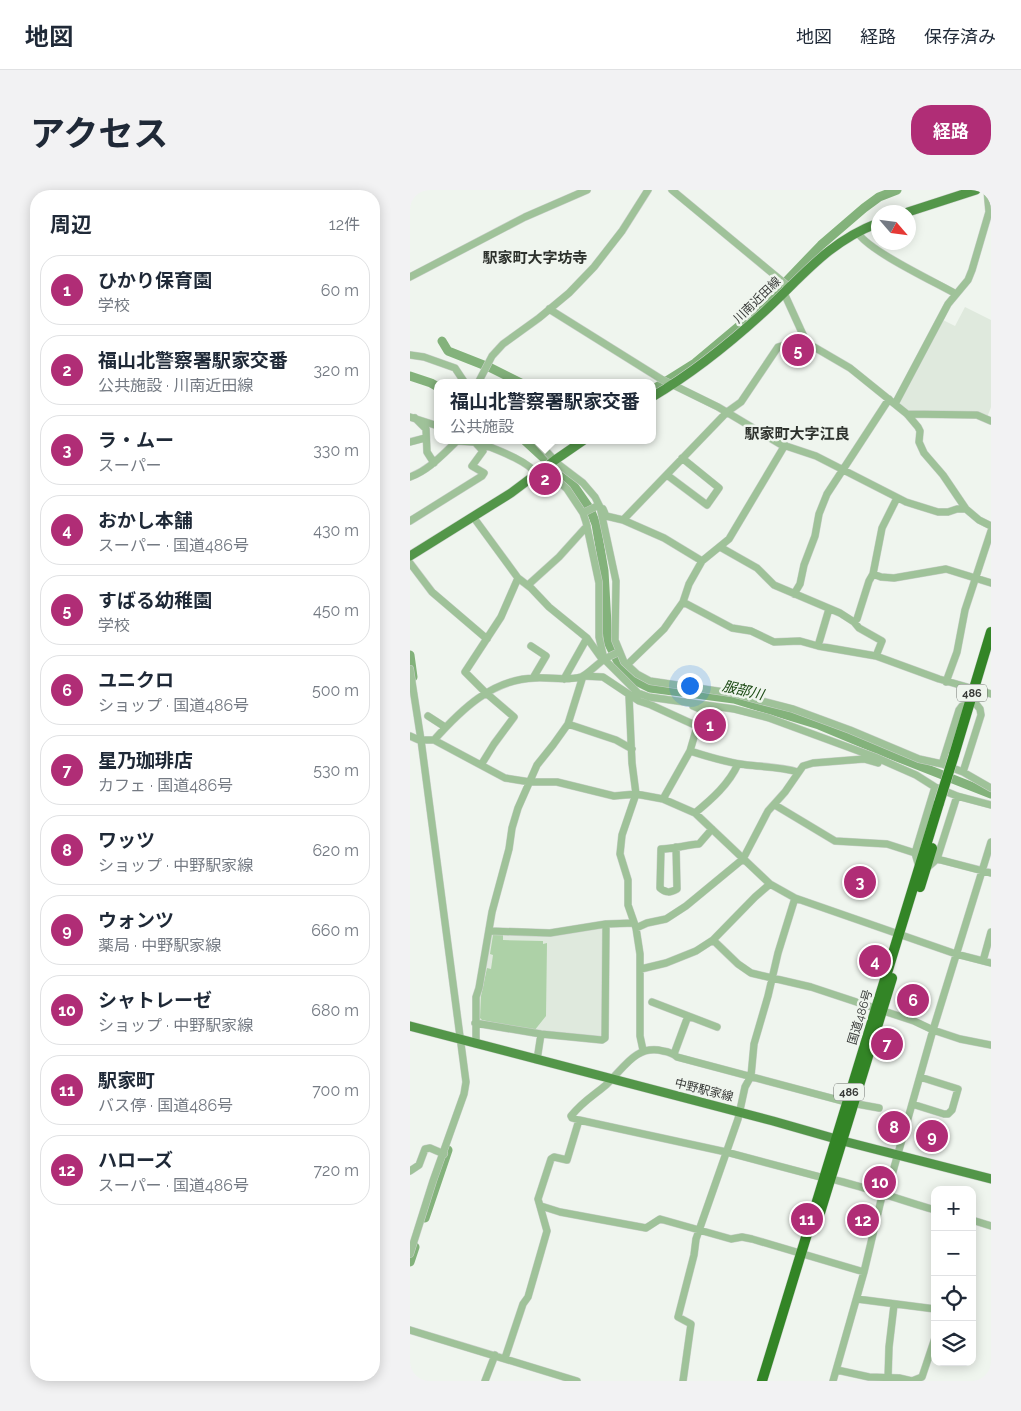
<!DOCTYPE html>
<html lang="ja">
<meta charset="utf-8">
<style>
:root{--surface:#fff;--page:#f2f2f3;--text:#1f2937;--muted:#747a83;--line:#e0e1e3;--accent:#b02d76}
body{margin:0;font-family:Raleway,"Noto Sans JP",sans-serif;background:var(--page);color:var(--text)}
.controls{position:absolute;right:15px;bottom:15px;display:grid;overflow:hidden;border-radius:10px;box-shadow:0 2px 12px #0003}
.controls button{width:45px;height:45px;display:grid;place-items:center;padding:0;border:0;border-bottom:1px solid var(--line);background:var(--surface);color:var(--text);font:25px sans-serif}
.compass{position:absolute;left:461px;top:15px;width:45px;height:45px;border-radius:50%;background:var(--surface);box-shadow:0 2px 12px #0003;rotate:118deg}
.you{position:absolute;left:279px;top:495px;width:18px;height:18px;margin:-12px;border:4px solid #fff;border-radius:50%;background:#1a73e8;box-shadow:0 0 0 8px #1a73e833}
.badge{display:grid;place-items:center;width:32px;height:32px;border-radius:50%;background:var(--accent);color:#fff;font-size:16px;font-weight:700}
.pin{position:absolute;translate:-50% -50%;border:2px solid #fff;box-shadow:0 1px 5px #0006}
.popup{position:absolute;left:24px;top:189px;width:222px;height:65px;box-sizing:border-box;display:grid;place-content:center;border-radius:10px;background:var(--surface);filter:drop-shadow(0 1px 4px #0005);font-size:16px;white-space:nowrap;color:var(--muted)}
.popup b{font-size:19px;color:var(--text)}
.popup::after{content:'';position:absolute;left:50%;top:100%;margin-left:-10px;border:10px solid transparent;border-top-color:var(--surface)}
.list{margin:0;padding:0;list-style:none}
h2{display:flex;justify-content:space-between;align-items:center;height:65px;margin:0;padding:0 20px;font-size:21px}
h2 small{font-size:16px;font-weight:400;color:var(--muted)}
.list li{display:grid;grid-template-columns:32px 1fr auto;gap:15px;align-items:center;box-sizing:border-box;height:70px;margin:0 10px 10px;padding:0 10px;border:1px solid var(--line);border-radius:20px}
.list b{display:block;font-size:19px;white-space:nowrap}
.list p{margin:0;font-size:16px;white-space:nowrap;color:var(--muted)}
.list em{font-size:16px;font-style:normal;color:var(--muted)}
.icon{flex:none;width:28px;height:28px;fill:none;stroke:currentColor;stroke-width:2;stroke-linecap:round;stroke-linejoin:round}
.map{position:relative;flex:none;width:581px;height:1191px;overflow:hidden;border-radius:20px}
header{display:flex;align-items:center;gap:30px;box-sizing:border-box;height:70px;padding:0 25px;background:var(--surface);border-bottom:1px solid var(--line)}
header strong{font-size:24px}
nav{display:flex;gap:28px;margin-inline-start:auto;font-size:18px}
.intro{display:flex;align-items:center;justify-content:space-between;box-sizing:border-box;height:120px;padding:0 30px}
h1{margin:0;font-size:35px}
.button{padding:12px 22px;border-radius:20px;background:var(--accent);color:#fff;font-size:18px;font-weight:700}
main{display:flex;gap:30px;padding:0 30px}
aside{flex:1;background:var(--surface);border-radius:20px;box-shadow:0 2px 12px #0003}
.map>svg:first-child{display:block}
.built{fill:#dfe9dd}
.green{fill:#add1a7}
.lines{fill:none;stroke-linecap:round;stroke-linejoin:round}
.river{stroke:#83b27b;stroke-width:9}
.minor-casing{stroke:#cad0ca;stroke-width:8}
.major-casing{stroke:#cad0ca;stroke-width:10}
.highway-casing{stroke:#cad0ca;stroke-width:11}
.minor{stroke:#9fc299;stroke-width:7}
.major{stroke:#539649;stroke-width:9}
.highway{stroke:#338526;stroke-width:10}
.highway-bridge-casing{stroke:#cad0ca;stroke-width:11;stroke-linecap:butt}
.highway-bridge{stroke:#338526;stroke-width:10}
.labels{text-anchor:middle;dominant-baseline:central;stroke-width:5;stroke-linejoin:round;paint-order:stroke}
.shield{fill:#eff5ee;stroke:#6f726f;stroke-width:1}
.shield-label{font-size:11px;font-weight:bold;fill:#383a38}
.street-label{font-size:12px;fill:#383a38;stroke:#eff5ee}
.water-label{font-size:14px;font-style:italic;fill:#194811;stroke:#eff5ee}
.quarter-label{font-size:15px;font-weight:bold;fill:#2d312c;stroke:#eff5ee}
</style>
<header>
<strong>地図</strong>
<nav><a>地図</a><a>経路</a><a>保存済み</a></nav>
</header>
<div class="intro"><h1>アクセス</h1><a class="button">経路</a></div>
<main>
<aside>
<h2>周辺<small>12件</small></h2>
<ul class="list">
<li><span class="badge">1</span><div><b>ひかり保育園</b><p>学校</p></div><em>60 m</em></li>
<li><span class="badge">2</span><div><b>福山北警察署駅家交番</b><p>公共施設 · 川南近田線</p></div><em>320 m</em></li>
<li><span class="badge">3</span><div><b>ラ・ムー</b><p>スーパー</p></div><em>330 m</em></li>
<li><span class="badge">4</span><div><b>おかし本舗</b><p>スーパー · 国道486号</p></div><em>430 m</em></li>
<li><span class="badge">5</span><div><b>すばる幼稚園</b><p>学校</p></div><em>450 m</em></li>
<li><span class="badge">6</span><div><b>ユニクロ</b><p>ショップ · 国道486号</p></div><em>500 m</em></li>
<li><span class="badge">7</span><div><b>星乃珈琲店</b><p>カフェ · 国道486号</p></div><em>530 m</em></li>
<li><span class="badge">8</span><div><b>ワッツ</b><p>ショップ · 中野駅家線</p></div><em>620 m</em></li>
<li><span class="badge">9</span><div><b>ウォンツ</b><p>薬局 · 中野駅家線</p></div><em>660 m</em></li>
<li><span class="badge">10</span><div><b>シャトレーゼ</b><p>ショップ · 中野駅家線</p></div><em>680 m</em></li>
<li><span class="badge">11</span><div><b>駅家町</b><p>バス停 · 国道486号</p></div><em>700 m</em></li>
<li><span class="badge">12</span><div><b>ハローズ</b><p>スーパー · 国道486号</p></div><em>720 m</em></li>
</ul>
</aside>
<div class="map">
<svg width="581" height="1191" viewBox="0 0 581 1191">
<rect width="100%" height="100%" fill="#eff5ee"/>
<path class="built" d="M555 117 581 130V217L578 225H576L567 222 498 220 490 215 489 211 531 129 545 136Z
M193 738 192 846 190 848 103 837 70 830 69 806 82 743Z"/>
<path class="green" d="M93 744V750L133 751V754L137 753 136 826 124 841 72 830 70 828 71 806 77 778 81 779 83 765 80 764 83 745Z"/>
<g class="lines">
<path class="river" d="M32 151 38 161 81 178 111 193
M0 186 21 193 28 197
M242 200 285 173 328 137 364 104 411 55 454 18 469 7 487 0
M114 250 164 296 180 319 186 334 194 381 198 452 208 472 224 490 240 498 324 509 409 535 469 560 581 604
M0 465 3 487
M15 1028 38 960
M0 1072 5 1057"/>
<defs>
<path id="minor" d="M262 0 379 97
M448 43C459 61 525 92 546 104
M0 87 115 27 177 0
M374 103 395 149 396 154
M139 119 251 189 308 217 370 254 406 266 496 312 528 322H538L547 319H556L569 330 581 336
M0 165 14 167 45 178 55 193
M68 193 82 166 93 154 129 128 159 103 184 77 212 41 238 0
M485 214 538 114 558 90 562 80 579 22 577 0
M497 224 567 225 581 231
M0 227 28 236
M5 228 16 239 17 262 24 273
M126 250 148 274 173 293 185 307 190 317 206 391 205 450 214 472 227 484 240 491 321 503 383 519 440 540 509 569 532 574 553 582 581 598
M0 252 15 248
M67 252C82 258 120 271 127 285
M135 279 157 299 173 323 176 332 189 393V447L194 469 228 503 239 507 324 519 359 528 465 567 506 585 525 597 547 606 581 615
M257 285 297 315 309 298 272 268
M0 287C19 280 32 265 47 251L63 252
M193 319 196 326 213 330 254 348 292 371
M173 323 189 315
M64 328 108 388 121 398 139 417 177 448 192 469
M213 330 317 222 331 212 368 157 381 153 396 154 404 157 440 178 497 224 508 237 510 241 509 252 514 263 533 285 556 319
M0 331 72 286 74 283 62 276 73 261 63 250
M310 357 347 378 364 395 430 423 444 432 449 438 472 451 466 466
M0 373 22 402 77 449
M463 384 471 387 484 388 536 379 581 393
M118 395 149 367 177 336
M384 404 390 394 394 375 405 346 409 324 417 304 479 209
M273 412 322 438 341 441 364 452 390 451 408 456 466 466 529 489 581 504
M444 432 447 429 459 391 463 384 472 338 487 308
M121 456 136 466 123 488
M408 456 419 419
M220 472 254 439 261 429 273 412 279 394 292 371 319 349 375 255
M0 479 11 550 56 892 54 904 23 991 0 1064
M154 489 177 448
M536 492 547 462 555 420 581 341
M219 506 222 573 226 604 212 645 210 664 218 690V715L226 738 230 764V846L233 860
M18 526 35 537
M158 534 206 550 222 559
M0 546 9 550H24L95 588 120 592H147L204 606 226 604 253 609 285 623 360 694 385 708 546 764 581 773
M24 550C51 520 82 489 125 488 140 487 156 491 171 487 178 484 185 476 192 471 197 467 203 465 209 462
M280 561C299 567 317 573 337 575 355 577 371 577 388 582
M532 574 549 520 552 516 559 514
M71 575 84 554 104 527 76 503 55 482 91 427 108 388
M553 582 571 525 570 519 566 514
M253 609 280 561 291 523 290 519 283 516
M365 615 425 651 477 654 505 663 509 677
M285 623C302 609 319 594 328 574
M266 657 267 699C260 703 256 703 250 698L251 659C263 659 276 655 289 654L302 639
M505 663 525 597
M527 669 547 606
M517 678 527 669 581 683
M226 738 237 733 256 729 276 716 333 669 358 621 375 602 393 576 403 573 454 569 468 573
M79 741 140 743 196 734 224 733
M303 750 328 774 341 783 401 797 504 831 523 840 550 849 581 855
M573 771 581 742
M231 779 256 773 286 761 303 750 345 707 360 694
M242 812 307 837
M65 833 131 844 192 850 195 848 196 734
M66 854V807L69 798 82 722 99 659 102 638 108 618 127 575 143 555 158 534 173 486 193 487 229 511 241 515 287 536
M264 864 278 826
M127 870 131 844
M502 914 534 924H538L542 920 548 899 510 887
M0 981 9 975 15 959 20 958 34 964
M414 988 316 962 169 930 162 928 161 926C173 911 183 906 196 895 214 878 226 854 253 861 259 862 263 863 267 867L436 912 469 918
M421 989C456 997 490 1010 525 1020
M131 1016 150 1022 236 1038 250 1029 321 1049 332 1047 342 1049 454 1082
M562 1030 581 1036
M447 1109 525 1119
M0 1140 167 1191
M95 1168 113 1114 118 1107 137 1041 128 1009 141 969 144 967 157 970 169 930
M427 1180 459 1187 489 1188 502 1191
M478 1188 479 1157 484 1115
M75 1191 85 1165
M273 1191 281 1134 268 1127 284 1065 286 1049 328 929 335 897 341 886 344 854 358 806 368 763 385 708
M423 1191 454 1082 472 1006H476L523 840 581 652
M502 1191 512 1187 525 1148"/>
<path id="major" d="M498 22 566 0
M242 207C283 183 320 153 355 121 392 87 418 52 468 33
M0 366 101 303 145 270 174 250
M0 836 363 931 433 951 581 989"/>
<path id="highway" d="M544 565 581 442
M510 697 522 658
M405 1039 482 788
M352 1191 529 613"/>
</defs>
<use href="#minor" class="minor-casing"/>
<use href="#major" class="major-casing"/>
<use href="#highway" class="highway-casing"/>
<use href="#minor" class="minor"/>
<use href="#major" class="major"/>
<use href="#highway" class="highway"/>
<defs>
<path id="highway-bridge" d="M529 613 544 565"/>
</defs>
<use href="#highway-bridge" class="highway-bridge-casing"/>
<use href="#highway-bridge" class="highway-bridge"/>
</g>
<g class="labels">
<g class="shield">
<rect x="547" y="494.5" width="30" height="17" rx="4"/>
<rect x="424" y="893.5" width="30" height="17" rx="4"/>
</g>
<g class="shield-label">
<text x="562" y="503">486</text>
<text x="439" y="902">486</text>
</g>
<g class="street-label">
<text transform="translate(347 110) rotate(-44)">川南近田線</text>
<text transform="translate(450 827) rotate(-73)">国道486号</text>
<text transform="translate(294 900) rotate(14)">中野駅家線</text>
</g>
<g class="water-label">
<text transform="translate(333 500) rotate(13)">服部川</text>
</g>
<g class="quarter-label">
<text x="125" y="68">駅家町大字坊寺</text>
<text x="387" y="244">駅家町大字江良</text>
</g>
</g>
</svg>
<div class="controls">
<button>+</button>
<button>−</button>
<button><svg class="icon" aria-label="locate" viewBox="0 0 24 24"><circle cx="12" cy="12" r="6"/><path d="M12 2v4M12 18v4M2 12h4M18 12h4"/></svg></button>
<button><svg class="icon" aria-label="layers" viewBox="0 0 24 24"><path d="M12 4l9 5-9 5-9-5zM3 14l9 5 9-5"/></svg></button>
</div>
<svg class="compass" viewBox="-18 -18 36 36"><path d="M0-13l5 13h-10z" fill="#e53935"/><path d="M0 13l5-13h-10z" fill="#747a83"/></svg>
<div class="you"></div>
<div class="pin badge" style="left:300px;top:535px">1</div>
<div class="pin badge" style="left:135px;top:289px">2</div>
<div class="popup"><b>福山北警察署駅家交番</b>公共施設</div>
<div class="pin badge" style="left:450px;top:692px">3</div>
<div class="pin badge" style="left:465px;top:771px">4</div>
<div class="pin badge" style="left:388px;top:160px">5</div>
<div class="pin badge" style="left:503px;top:810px">6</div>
<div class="pin badge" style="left:477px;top:854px">7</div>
<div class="pin badge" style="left:484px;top:937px">8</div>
<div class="pin badge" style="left:522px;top:946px">9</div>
<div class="pin badge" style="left:470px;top:992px">10</div>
<div class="pin badge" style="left:397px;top:1029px">11</div>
<div class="pin badge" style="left:453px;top:1030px">12</div>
</div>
</main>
